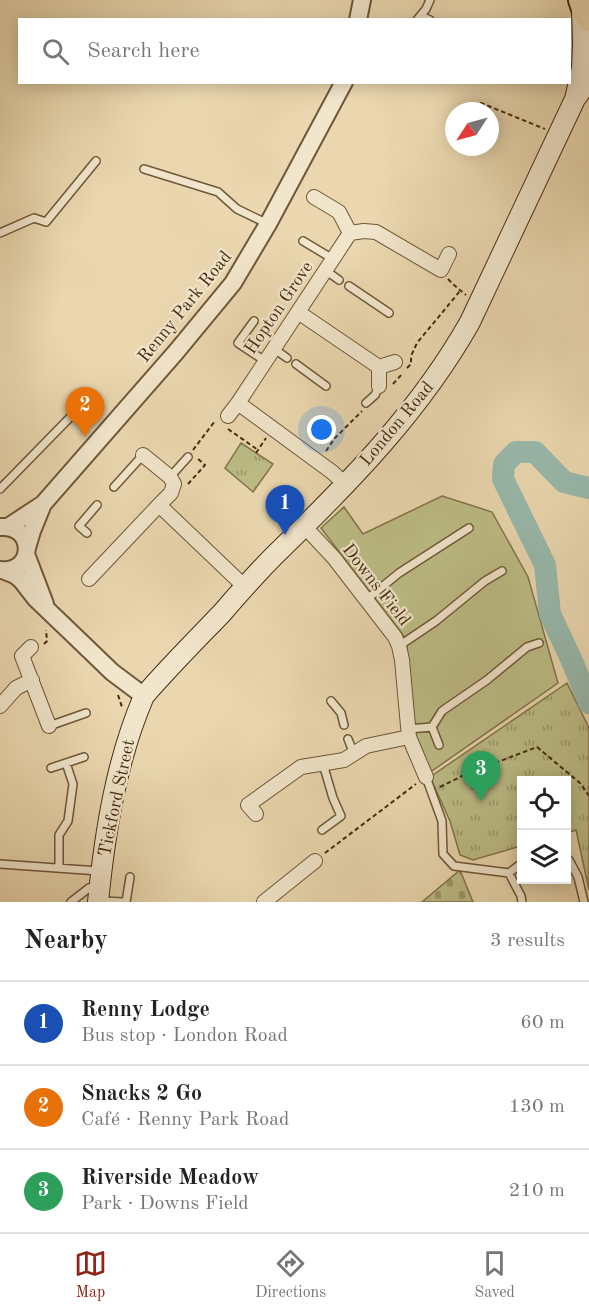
<!DOCTYPE html>
<meta charset="utf-8">
<style>
:root{--surface:#fff;--page:#f2f2f2;--text:#222;--muted:#767676;--line:#e0e0e0;--accent:#8f2418}
body{margin:0;font-family:"Old Standard TT",serif;background:var(--page);color:var(--text)}
.controls{position:absolute;right:18px;bottom:18px;display:grid;overflow:hidden;border-radius:0px;box-shadow:0 3px 15px #0003}
.controls button{width:54px;height:54px;display:grid;place-items:center;padding:0;border:0;border-bottom:2px solid var(--line);background:var(--surface);color:var(--text);font:30px sans-serif}
.compass{position:absolute;left:445px;top:102px;width:54px;height:54px;border-radius:50%;background:var(--surface);box-shadow:0 3px 15px #0003;rotate:234deg}
.you{position:absolute;left:322px;top:430px;width:21px;height:21px;margin:-15px;border:4px solid #fff;border-radius:50%;background:#1a73e8;box-shadow:0 0 0 9px #1a73e833}
.badge{display:grid;place-items:center;width:39px;height:39px;border-radius:50%;background:var(--accent);color:#fff;font-size:20px;font-weight:700}
.pin{position:absolute;translate:-50% -50px;filter:drop-shadow(0 2px 3px #0008)}
.pin::after{content:'';position:absolute;top:32px;width:21px;height:18px;background:inherit;clip-path:polygon(0 0,100% 0,50% 100%)}
.list{margin:0;padding:0;list-style:none}
h2{display:flex;justify-content:space-between;align-items:center;height:78px;margin:0;padding:0 24px;font-size:26px}
h2 small{font-size:20px;font-weight:400;color:var(--muted)}
.list li{display:grid;grid-template-columns:39px 1fr auto;gap:18px;align-items:center;box-sizing:border-box;height:84px;padding:0 24px;border-top:2px solid var(--line)}
.list b{display:block;font-size:22px;white-space:nowrap}
.list p{margin:0;font-size:20px;white-space:nowrap;color:var(--muted)}
.list em{font-size:20px;font-style:normal;color:var(--muted)}
.icon{flex:none;width:33px;height:33px;fill:none;stroke:currentColor;stroke-width:2;stroke-linecap:round;stroke-linejoin:round}
.map{position:relative;flex:none;width:589px;height:902px;overflow:hidden}
.search{position:absolute;background:var(--surface);box-shadow:0 3px 15px #0003;left:18px;right:18px;top:18px;height:66px;display:flex;align-items:center;gap:15px;box-sizing:border-box;padding:0 21px;border-radius:0px;color:var(--muted);font-size:22px}
.sheet{height:330px;background:var(--surface)}
nav{display:flex;justify-content:space-around;align-items:center;box-sizing:border-box;height:84px;border-top:2px solid var(--line);background:var(--surface);font-size:16px;color:var(--muted)}
nav a{display:grid;justify-items:center;gap:3px}
nav .on{color:var(--accent)}
.map>svg:first-child{display:block}
.cemetery{fill:url(#cemetery-stones);stroke:#82744a;stroke-width:1.5}
.park{fill:url(#park-tufts);stroke:#82744a;stroke-width:1.5}
.garden{fill:#bdbd86;stroke:#82744a;stroke-width:1.5}
.lines{fill:none;stroke-linecap:round;stroke-linejoin:round}
.river{stroke:#98b9ad;stroke-width:22}
.service-casing{stroke:#6f5737;stroke-width:10}
.minor-casing{stroke:#6f5737;stroke-width:16}
.tertiary-casing{stroke:#6f5737;stroke-width:20}
.secondary-casing{stroke:#462c0f;stroke-width:22}
.trunk-casing{stroke:#462c0f;stroke-width:26}
.path{stroke:#462c0f;stroke-width:2;stroke-dasharray:4.5 3;stroke-linecap:butt}
.service{stroke:#f1e5cb;stroke-width:7}
.minor{stroke:#f1e5cb;stroke-width:14}
.tertiary{stroke:#f1e5cb;stroke-width:16}
.secondary{stroke:#f1e5cb;stroke-width:20}
.trunk{stroke:#ead7af;stroke-width:22}
.labels{text-anchor:middle;dominant-baseline:central;stroke-width:4.5;stroke-linejoin:round;paint-order:stroke}
.street-label{font-size:18px;fill:#462c0f;stroke:#f1e5cb}
</style>
<div class="map">
<svg width="589" height="902" viewBox="0 0 589 902">
<defs>
<pattern id="cemetery-stones" width="16" height="16" patternUnits="userSpaceOnUse" patternTransform="scale(1.5)"><rect width="16" height="16" fill="#bdbd86"/><path d="M2 7V4a2 2 0 0 1 4 0v3zM10 15v-3a2 2 0 0 1 4 0v3z" fill="#9b9a6c"/></pattern>
<pattern id="park-tufts" width="24" height="20" patternUnits="userSpaceOnUse" patternTransform="scale(1.5)"><rect width="24" height="20" fill="#bdbd86"/><path d="M3 7l-1-3M5 7V3M7 7l1-3M15 17l-1-3M17 17v-4M19 17l1-3" fill="none" stroke="#9b9a6c"/></pattern>
</defs>
<rect width="100%" height="100%" fill="#ead7af"/>
<filter id="stains"><feTurbulence type="fractalNoise" baseFrequency=".00333" numOctaves="4"/><feColorMatrix values="0 0 0 0 .2 0 0 0 0 .09 0 0 0 0 .02 0 0 0 .5 -.17"/></filter>
<radialGradient id="worn" r=".72"><stop offset=".6" stop-color="#630" stop-opacity="0"/><stop offset="1" stop-color="#630" stop-opacity=".3"/></radialGradient>
<path class="cemetery" d="M460 870 473 902H422Z"/>
<path class="park" d="M241 443 273 464 253 492 225 468Z
M567 683 589 728V890L576 830 567 833 566 780H522L521 846 473 860 460 855 450 821 430 777Z"/>
<path class="garden" d="M442 496 492 512 528 577 558 683 429 773 416 736 406 639 321 528 344 507 363 534Z"/>
<g class="lines">
<path class="river" d="M589 488 564 482 535 452H516L504 464 503 479 545 565 550 614 572 661 589 703"/>
<defs>
<path id="service" d="M421 16 430 20
M417 20 426 9 430 0
M144 169 218 192 237 209 268 224
M0 233 34 218 46 222 96 161
M303 241 333 259
M325 270 339 280
M349 286 389 313
M254 321 238 343 265 361
M273 348 287 358
M296 364 326 386
M366 403 375 395 379 386
M170 477 188 457
M114 487 143 455
M0 489 87 400
M87 533 79 526 97 505
M366 600 399 573 469 528
M399 646 436 621 485 581 502 571
M331 701 341 713 344 725
M49 726 86 713
M408 729 432 727
M348 739 354 754
M439 745 432 727 442 711 487 680 527 647 539 643
M51 768 84 757
M426 777 442 821 443 854 454 866 509 873 522 863
M322 830 341 816 333 798 323 764
M566 859 569 860 578 877 584 902
M0 864 99 871
M59 868V835L68 821 73 784 66 763
M509 873 521 896 522 902
M101 901 124 902
M71 902 89 888 97 886
M126 902 130 877"/>
<path id="minor" d="M314 197 339 212 350 233
M298 312 379 367V386
M379 367 395 362
M228 416 238 403
M143 455 170 477 174 484 171 493 159 505
M345 484 332 472 238 403 350 233 364 231 376 232 441 270 449 254
M305 527 334 558 395 637 399 646 402 660 409 737 426 777
M89 579 159 505 245 587
M31 647 22 656 49 726
M0 706 16 688 32 680
M256 814 248 805 301 767 344 760 366 746 409 737
M264 902 315 861"/>
<path id="tertiary" d="M358 20 362 0
M8 527 43 504 176 352 233 283 268 224 344 82
M27 548 32 531 43 504
M26 554 45 604
M0 570C35 574 36 525 1 527
M5 571 15 575 22 581 36 599 83 644 112 672 144 696"/>
<path id="secondary" d="M576 95 582 68 583 43 582 8
M98 902C105 832 116 761 144 696 169 667 196 640 222 613 241 591 260 569 281 549 352 480 421 409 470 322L575 99 589 80"/>
<path id="trunk" d="M580 0 584 12 589 20"/>
</defs>
<use href="#service" class="service-casing"/>
<use href="#minor" class="minor-casing"/>
<use href="#tertiary" class="tertiary-casing"/>
<use href="#secondary" class="secondary-casing"/>
<use href="#trunk" class="trunk-casing"/>
<path class="path" d="M473 105 481 103 545 129
M448 279 454 285 466 295
M407 368 411 364V356L417 343 460 291
M393 384 403 373
M228 429 258 450
M193 450 215 421
M326 451 335 438 362 411
M256 453 266 438
M188 484 205 465 197 458
M44 644 47 641 46 630
M118 695 122 707
M440 787 466 774 537 747 580 783 589 796
M325 853 416 784"/>
<use href="#service" class="service"/>
<use href="#minor" class="minor"/>
<use href="#tertiary" class="tertiary"/>
<use href="#secondary" class="secondary"/>
<use href="#trunk" class="trunk"/>
</g>
<g class="labels">
<g class="street-label">
<text transform="translate(185 307) rotate(-51)">Renny Park Road</text>
<text transform="translate(279 308) rotate(-56)">Hopton Grove</text>
<text transform="translate(397 424) rotate(-50)">London Road</text>
<text transform="translate(376 585) rotate(52)">Downs Field</text>
<text transform="translate(117 798) rotate(-78)">Tickford Street</text>
</g>
</g>
<rect width="100%" height="100%" filter="url(#stains)"/>
<rect width="100%" height="100%" fill="url(#worn)"/>
</svg>
<div class="controls">
<button><svg class="icon" aria-label="locate" viewBox="0 0 24 24"><circle cx="12" cy="12" r="6"/><path d="M12 2v4M12 18v4M2 12h4M18 12h4"/></svg></button>
<button><svg class="icon" aria-label="layers" viewBox="0 0 24 24"><path d="M12 4l9 5-9 5-9-5zM3 14l9 5 9-5"/></svg></button>
</div>
<svg class="compass" viewBox="-18 -18 36 36"><path d="M0-13l5 13h-10z" fill="#e53935"/><path d="M0 13l5-13h-10z" fill="#767676"/></svg>
<div class="you"></div>
<div class="pin badge" style="left:285px;top:535px;background:#1a4fb4">1</div>
<div class="pin badge" style="left:85px;top:437px;background:#e8710a">2</div>
<div class="pin badge" style="left:481px;top:801px;background:#2e9e5b">3</div>
<div class="search"><svg class="icon" aria-label="search" viewBox="0 0 24 24"><circle cx="10" cy="10" r="6"/><path d="M15 15l6 6"/></svg>Search here</div>
</div>
<section class="sheet">
<h2>Nearby<small>3 results</small></h2>
<ul class="list">
<li><span class="badge" style="background:#1a4fb4">1</span><div><b>Renny Lodge</b><p>Bus stop · London Road</p></div><em>60 m</em></li>
<li><span class="badge" style="background:#e8710a">2</span><div><b>Snacks 2 Go</b><p>Café · Renny Park Road</p></div><em>130 m</em></li>
<li><span class="badge" style="background:#2e9e5b">3</span><div><b>Riverside Meadow</b><p>Park · Downs Field</p></div><em>210 m</em></li>
</ul>
</section>
<nav>
<a class="on"><svg class="icon" aria-label="map" viewBox="0 0 24 24"><path d="M3 6l6-2 6 2 6-2v14l-6 2-6-2-6 2zM9 4v14M15 6v14"/></svg>Map</a>
<a><svg class="icon" aria-label="directions" viewBox="0 0 24 24"><path d="M12 3l9 9-9 9-9-9zM9 14v-3h6M13 9l2 2-2 2"/></svg>Directions</a>
<a><svg class="icon" aria-label="saved" viewBox="0 0 24 24"><path d="M7 4h10v16l-5-4-5 4z"/></svg>Saved</a>
</nav>
